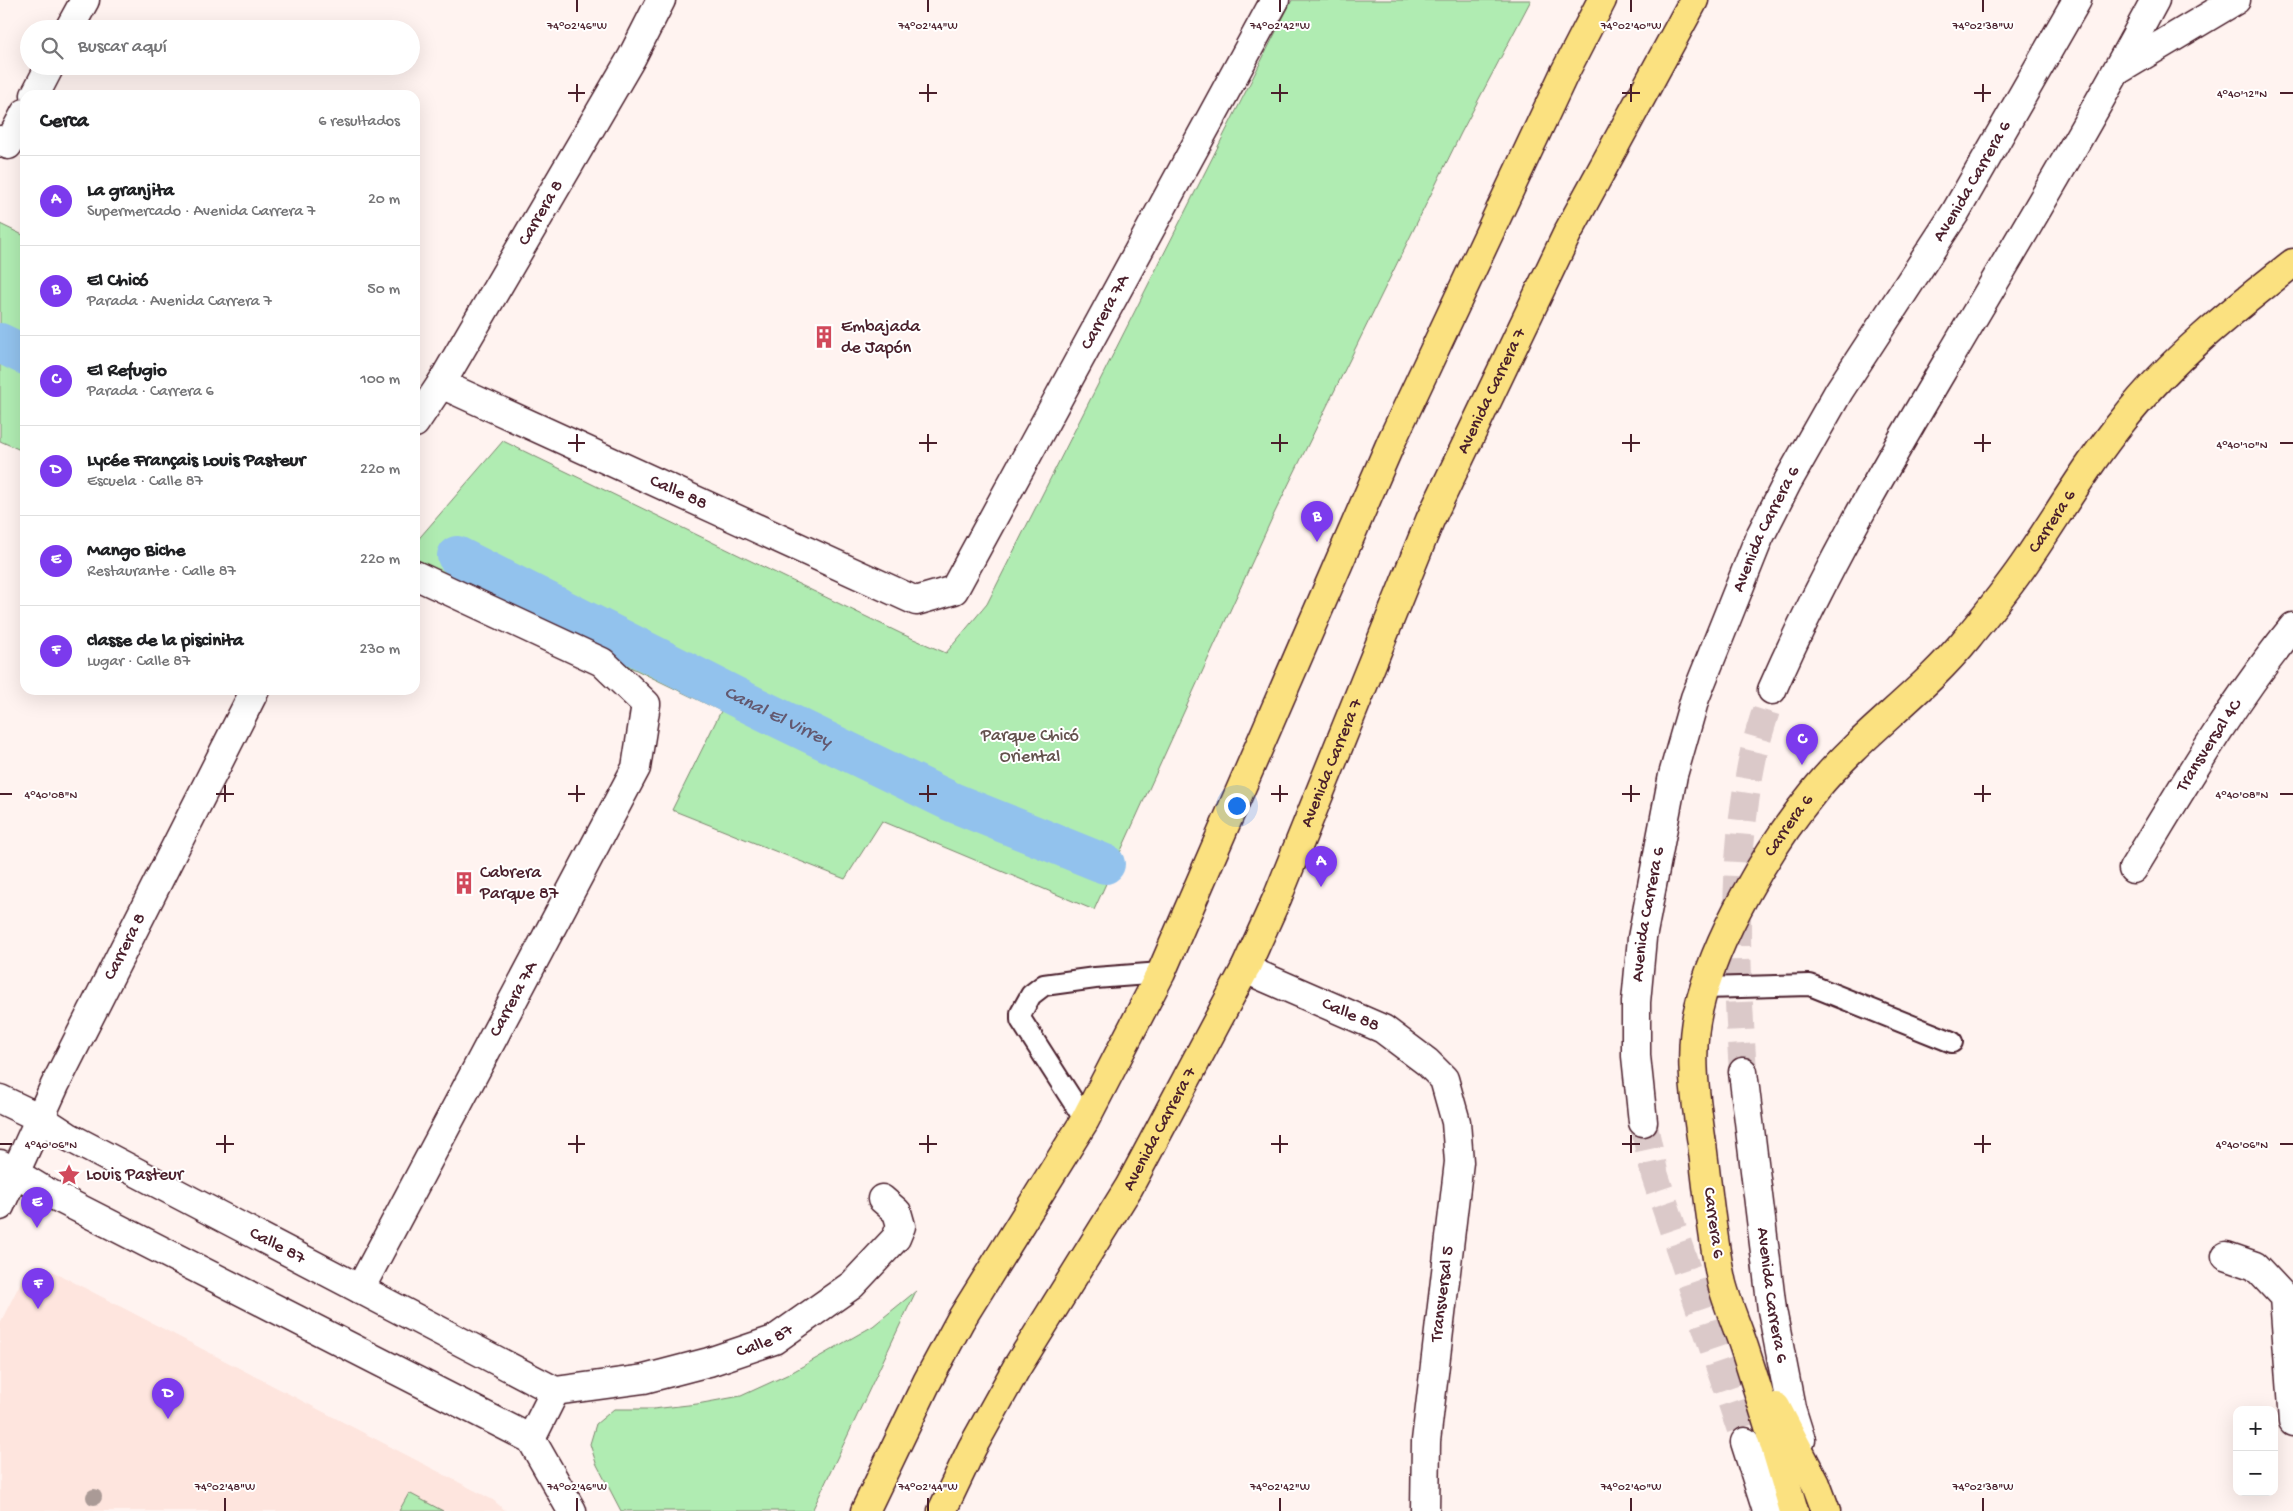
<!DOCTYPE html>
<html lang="es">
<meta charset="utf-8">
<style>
:root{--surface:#fff;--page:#f6f6f6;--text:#202124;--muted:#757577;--line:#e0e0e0;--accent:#7c3aed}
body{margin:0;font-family:"Gochi Hand",sans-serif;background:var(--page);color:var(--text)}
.controls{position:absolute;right:15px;bottom:15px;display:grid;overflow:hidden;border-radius:10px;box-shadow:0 5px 20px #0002}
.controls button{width:45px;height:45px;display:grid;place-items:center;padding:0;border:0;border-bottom:1px solid var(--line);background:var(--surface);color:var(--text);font:25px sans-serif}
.you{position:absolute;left:1236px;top:805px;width:18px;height:18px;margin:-12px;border:4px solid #fff;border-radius:50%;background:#1a73e8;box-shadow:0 0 0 8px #1a73e833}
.badge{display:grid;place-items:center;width:32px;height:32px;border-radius:50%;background:var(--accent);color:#fff;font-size:16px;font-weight:700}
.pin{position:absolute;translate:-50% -41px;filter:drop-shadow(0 1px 2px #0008)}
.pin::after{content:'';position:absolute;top:26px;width:18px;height:15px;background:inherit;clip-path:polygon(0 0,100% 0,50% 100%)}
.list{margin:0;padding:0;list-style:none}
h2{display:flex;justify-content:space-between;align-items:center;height:65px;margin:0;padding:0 20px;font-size:21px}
h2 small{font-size:16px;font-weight:400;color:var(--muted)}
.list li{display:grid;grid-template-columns:32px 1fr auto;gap:15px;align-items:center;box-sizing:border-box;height:90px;padding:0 20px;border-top:1px solid var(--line)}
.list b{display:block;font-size:19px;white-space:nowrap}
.list p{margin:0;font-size:16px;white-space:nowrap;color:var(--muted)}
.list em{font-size:16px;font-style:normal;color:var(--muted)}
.icon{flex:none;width:28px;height:28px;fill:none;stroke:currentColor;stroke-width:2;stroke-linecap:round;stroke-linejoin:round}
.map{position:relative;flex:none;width:2293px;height:1511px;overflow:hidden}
.search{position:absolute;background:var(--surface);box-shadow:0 5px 20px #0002;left:20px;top:20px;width:400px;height:55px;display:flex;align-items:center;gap:12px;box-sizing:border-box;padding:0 18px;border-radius:28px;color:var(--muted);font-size:19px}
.panel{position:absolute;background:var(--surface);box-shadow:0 5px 20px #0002;left:20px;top:90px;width:400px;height:605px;border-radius:15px}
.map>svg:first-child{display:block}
.built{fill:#fee5de}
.green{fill:#b0ecb2;stroke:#7d866e}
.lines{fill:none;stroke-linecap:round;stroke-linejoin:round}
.canal{stroke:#92c2ed;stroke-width:40}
.secondary-tunnel{stroke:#dbc9c9;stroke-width:28;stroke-dasharray:28 14;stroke-linecap:butt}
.lane-casing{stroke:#4a1f2b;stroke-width:24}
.street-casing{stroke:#4a1f2b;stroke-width:31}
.secondary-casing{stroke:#4a1f2b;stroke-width:31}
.primary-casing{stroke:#4a1f2b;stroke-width:31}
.lane{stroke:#fff;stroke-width:20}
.street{stroke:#fff;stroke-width:28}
.secondary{stroke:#fff;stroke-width:28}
.primary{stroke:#fbe180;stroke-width:28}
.tree{fill:#aa9a96}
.ticks{fill:none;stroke:#4a1f2b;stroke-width:2}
.labels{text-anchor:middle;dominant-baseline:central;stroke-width:4;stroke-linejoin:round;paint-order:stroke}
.street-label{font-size:18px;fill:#4a1f2b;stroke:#fff}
.poi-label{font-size:18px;fill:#4a1f2b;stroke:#fff;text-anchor:start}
.park-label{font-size:18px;fill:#64524d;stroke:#fff}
.water-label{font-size:19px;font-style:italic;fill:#63586f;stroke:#fff}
.ticks-label{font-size:12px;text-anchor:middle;fill:#4a1f2b;stroke:#fff;stroke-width:4;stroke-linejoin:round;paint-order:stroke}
</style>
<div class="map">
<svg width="2293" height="1511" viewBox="0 0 2293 1511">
<rect width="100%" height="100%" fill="#fff3f0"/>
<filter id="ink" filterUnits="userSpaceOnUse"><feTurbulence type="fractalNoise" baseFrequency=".02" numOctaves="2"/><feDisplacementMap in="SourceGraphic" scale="10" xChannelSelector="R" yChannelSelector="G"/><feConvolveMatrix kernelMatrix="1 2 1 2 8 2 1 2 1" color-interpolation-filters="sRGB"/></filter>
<g filter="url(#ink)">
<path class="built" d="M36 1268 50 1270 493 1500 506 1511H0V1323L24 1276Z"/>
<path class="green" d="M1292 0H1531L1461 133 1273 516 1094 910 882 821 845 879 672 810 721 711 415 563V543L503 441 902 634 946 653 987 604Z
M0 224 25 236V452L0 441Z
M916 1291 812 1511H621L596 1463 590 1444 596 1424 614 1409H653L697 1404 741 1396 789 1374 873 1326Z
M409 1493 443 1511H399Z"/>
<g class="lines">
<g class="canal">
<path d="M0 343 25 355"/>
<path id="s1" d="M457 556 754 706 952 802 1105 864"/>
</g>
<path class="secondary-tunnel" d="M1743 1072C1736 967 1731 860 1753 756 1758 734 1766 712 1772 690
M1643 1122 1655 1176 1745 1442"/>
<defs>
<path id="lane" d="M1705 988 1810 985 1952 1042
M1085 1120 1021 1020V1013L1031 995 1044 985 1095 978 1161 973"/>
<g id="street">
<path d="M69 29 85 0"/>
<path d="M2117 71 2236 0"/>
<path d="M35 95 50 66"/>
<path d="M0 140 8 145 25 113"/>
<path id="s2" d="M441 384 916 601 954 590 1275 0"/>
<path id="s3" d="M415 423 441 384 632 57 661 0"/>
<path id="s4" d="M2133 869C2183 787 2232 702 2293 627"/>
<path id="s5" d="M1245 969 1383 1029 1427 1062 1444 1079 1456 1122 1459 1162 1426 1441 1425 1511"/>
<path id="s6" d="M0 1099 40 1118 69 1137 555 1391 644 1379 709 1362 774 1340 852 1285 896 1238 901 1226 897 1212 882 1199"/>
<path d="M0 1164 43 1190 531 1439 572 1511"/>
<path id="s7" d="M0 1206 55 1085 255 690"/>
<path d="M2226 1256 2255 1266 2284 1297 2293 1422"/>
<path id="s8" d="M360 1289 636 768 646 704 602 662 415 575"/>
<path d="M531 1439 555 1391"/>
</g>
<g id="secondary">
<path d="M1772 690C1823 573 1887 464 1952 354 2021 237 2091 120 2155 0"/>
<path id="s9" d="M1743 1072 1772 1310 1791 1408 1801 1440"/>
<path id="s10" d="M1643 1122 1636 1056V1002L1642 938 1673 775 1695 698 1759 538 1788 481 1839 391 1955 213 2077 0"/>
<path d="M1745 1442 1767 1511"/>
</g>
<g id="primary">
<path d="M1776 1407 1816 1484 1826 1511"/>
<path d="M865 1511 927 1382 960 1321 1085 1120 1161 973 1392 440 1564 74 1602 0"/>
<path id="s11" d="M942 1511 972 1448 1017 1367 1129 1187 1245 969 1278 896 1430 520 1568 232 1694 0"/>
<path id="s12" d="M1794 1511C1778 1456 1762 1402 1744 1347 1737 1326 1728 1306 1722 1284 1712 1239 1708 1191 1702 1144 1696 1102 1688 1054 1698 1011 1715 937 1768 848 1816 789 1862 733 1923 693 1968 637 1988 612 2009 587 2027 560 2059 513 2088 463 2124 419 2172 358 2232 311 2293 263"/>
</g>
</defs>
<use href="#lane" class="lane-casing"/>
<use href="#street" class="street-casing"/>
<use href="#secondary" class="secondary-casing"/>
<use href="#primary" class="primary-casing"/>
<use href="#lane" class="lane"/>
<use href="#street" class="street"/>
<use href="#secondary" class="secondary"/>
<use href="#primary" class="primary"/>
</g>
<circle class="tree" cx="94" cy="1497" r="8"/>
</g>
<path class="ticks" d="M577 0V12M928 0V12M1280 0V12M1631 0V12M1983 0V12M577 84V102M928 84V102M1280 84V102M1631 84V102M1983 84V102M568 93H585M919 93H937M1271 93H1288M1622 93H1640M1974 93H1991M2280 93H2293M577 434V452M928 434V452M1280 434V452M1631 434V452M1983 434V452M568 443H585M919 443H937M1271 443H1288M1622 443H1640M1974 443H1991M2280 443H2293M225 785V802M577 785V802M928 785V802M1280 785V802M1631 785V802M1983 785V802M0 794H12M216 794H234M568 794H585M919 794H937M1271 794H1288M1622 794H1640M1974 794H1991M2280 794H2293M225 1135V1153M577 1135V1153M928 1135V1153M1280 1135V1153M1631 1135V1153M1983 1135V1153M0 1144H12M216 1144H234M568 1144H585M919 1144H937M1271 1144H1288M1622 1144H1640M1974 1144H1991M2280 1144H2293M225 1498V1511M577 1498V1511M928 1498V1511M1280 1498V1511M1631 1498V1511M1983 1498V1511"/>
<defs>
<symbol id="building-bare" viewBox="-9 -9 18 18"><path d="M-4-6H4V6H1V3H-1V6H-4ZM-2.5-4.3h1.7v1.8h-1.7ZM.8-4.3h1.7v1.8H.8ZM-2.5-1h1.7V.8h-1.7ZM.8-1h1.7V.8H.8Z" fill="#d1495b" stroke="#fff" stroke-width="2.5" paint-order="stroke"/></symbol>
<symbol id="sight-bare" viewBox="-9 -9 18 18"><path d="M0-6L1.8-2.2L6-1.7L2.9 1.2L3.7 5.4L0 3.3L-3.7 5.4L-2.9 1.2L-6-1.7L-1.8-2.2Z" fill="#d1495b" stroke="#fff" stroke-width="2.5" paint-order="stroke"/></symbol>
</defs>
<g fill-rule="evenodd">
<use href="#building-bare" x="808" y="321" width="32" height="32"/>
<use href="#building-bare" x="448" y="867" width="32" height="32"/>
<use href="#sight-bare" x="53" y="1159" width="32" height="32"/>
</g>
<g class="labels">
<g class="street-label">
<text stroke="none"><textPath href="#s10" startOffset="1019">Avenida Carrera 6</textPath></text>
<text stroke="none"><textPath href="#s3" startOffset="245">Carrera 8</textPath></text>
<text stroke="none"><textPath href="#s2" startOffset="878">Carrera 7A</textPath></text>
<text stroke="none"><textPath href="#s11" startOffset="1250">Avenida Carrera 7</textPath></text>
<text stroke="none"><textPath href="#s2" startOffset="261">Calle 88</textPath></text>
<text stroke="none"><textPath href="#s12" startOffset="1125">Carrera 6</textPath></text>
<text stroke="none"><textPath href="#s10" startOffset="614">Avenida Carrera 6</textPath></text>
<text stroke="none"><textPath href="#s4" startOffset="145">Transversal 4C</textPath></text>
<text stroke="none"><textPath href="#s11" startOffset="845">Avenida Carrera 7</textPath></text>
<text stroke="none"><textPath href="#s12" startOffset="721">Carrera 6</textPath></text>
<text stroke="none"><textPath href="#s10" startOffset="209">Avenida Carrera 6</textPath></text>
<text stroke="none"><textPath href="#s7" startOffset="288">Carrera 8</textPath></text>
<text stroke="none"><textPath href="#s8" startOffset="328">Carrera 7A</textPath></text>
<text stroke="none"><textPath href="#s5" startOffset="115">Calle 88</textPath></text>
<text stroke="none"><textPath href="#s11" startOffset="440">Avenida Carrera 7</textPath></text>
<text transform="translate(1713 1223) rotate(82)">Carrera 6</text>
<text stroke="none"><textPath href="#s6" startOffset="314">Calle 87</textPath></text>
<text transform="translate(1443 1294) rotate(-83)">Transversal 5</text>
<text stroke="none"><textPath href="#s9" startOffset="225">Avenida Carrera 6</textPath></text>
<text stroke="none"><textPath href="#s6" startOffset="844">Calle 87</textPath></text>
</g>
<g class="poi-label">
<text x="841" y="327">Embajada<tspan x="841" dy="21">de Japón</tspan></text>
<text x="480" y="873">Cabrera<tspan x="480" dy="21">Parque 87</tspan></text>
<text x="86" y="1175">Louis Pasteur</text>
</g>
<g class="park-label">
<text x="1030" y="736">Parque Chicó<tspan x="1030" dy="21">Oriental</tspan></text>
</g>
<g class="water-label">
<text stroke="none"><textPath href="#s1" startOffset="359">Canal El Virrey</textPath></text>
</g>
</g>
<g class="ticks-label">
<text x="577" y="29">74°02'46"W</text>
<text x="928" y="29">74°02'44"W</text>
<text x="1280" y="29">74°02'42"W</text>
<text x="1631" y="29">74°02'40"W</text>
<text x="1983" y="29">74°02'38"W</text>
<text x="2242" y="97">4°40'12"N</text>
<text x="2242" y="448">4°40'10"N</text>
<text x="51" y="798">4°40'08"N</text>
<text x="2242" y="798">4°40'08"N</text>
<text x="51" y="1148">4°40'06"N</text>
<text x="2242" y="1148">4°40'06"N</text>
<text x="225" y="1490">74°02'48"W</text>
<text x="577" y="1490">74°02'46"W</text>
<text x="928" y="1490">74°02'44"W</text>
<text x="1280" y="1490">74°02'42"W</text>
<text x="1631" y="1490">74°02'40"W</text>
<text x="1983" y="1490">74°02'38"W</text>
</g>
</svg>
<div class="controls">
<button>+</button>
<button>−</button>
</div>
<div class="you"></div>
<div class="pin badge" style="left:1321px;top:887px">A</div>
<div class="pin badge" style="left:1317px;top:542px">B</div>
<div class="pin badge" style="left:1802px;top:765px">C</div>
<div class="pin badge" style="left:168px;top:1419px">D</div>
<div class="pin badge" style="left:37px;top:1228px">E</div>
<div class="pin badge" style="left:38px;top:1309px">F</div>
<div class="search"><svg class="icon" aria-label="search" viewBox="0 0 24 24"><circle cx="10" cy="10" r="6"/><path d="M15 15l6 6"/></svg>Buscar aquí</div>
<section class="panel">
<h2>Cerca<small>6 resultados</small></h2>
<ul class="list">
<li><span class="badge">A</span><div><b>La granjita</b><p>Supermercado · Avenida Carrera 7</p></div><em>20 m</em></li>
<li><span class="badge">B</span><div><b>El Chicó</b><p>Parada · Avenida Carrera 7</p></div><em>50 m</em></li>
<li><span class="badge">C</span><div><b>El Refugio</b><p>Parada · Carrera 6</p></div><em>100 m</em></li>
<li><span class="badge">D</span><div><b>Lycée Français Louis Pasteur</b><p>Escuela · Calle 87</p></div><em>220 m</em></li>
<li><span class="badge">E</span><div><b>Mango Biche</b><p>Restaurante · Calle 87</p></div><em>220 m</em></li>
<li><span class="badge">F</span><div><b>classe de la piscinita</b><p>Lugar · Calle 87</p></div><em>230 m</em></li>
</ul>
</section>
</div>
